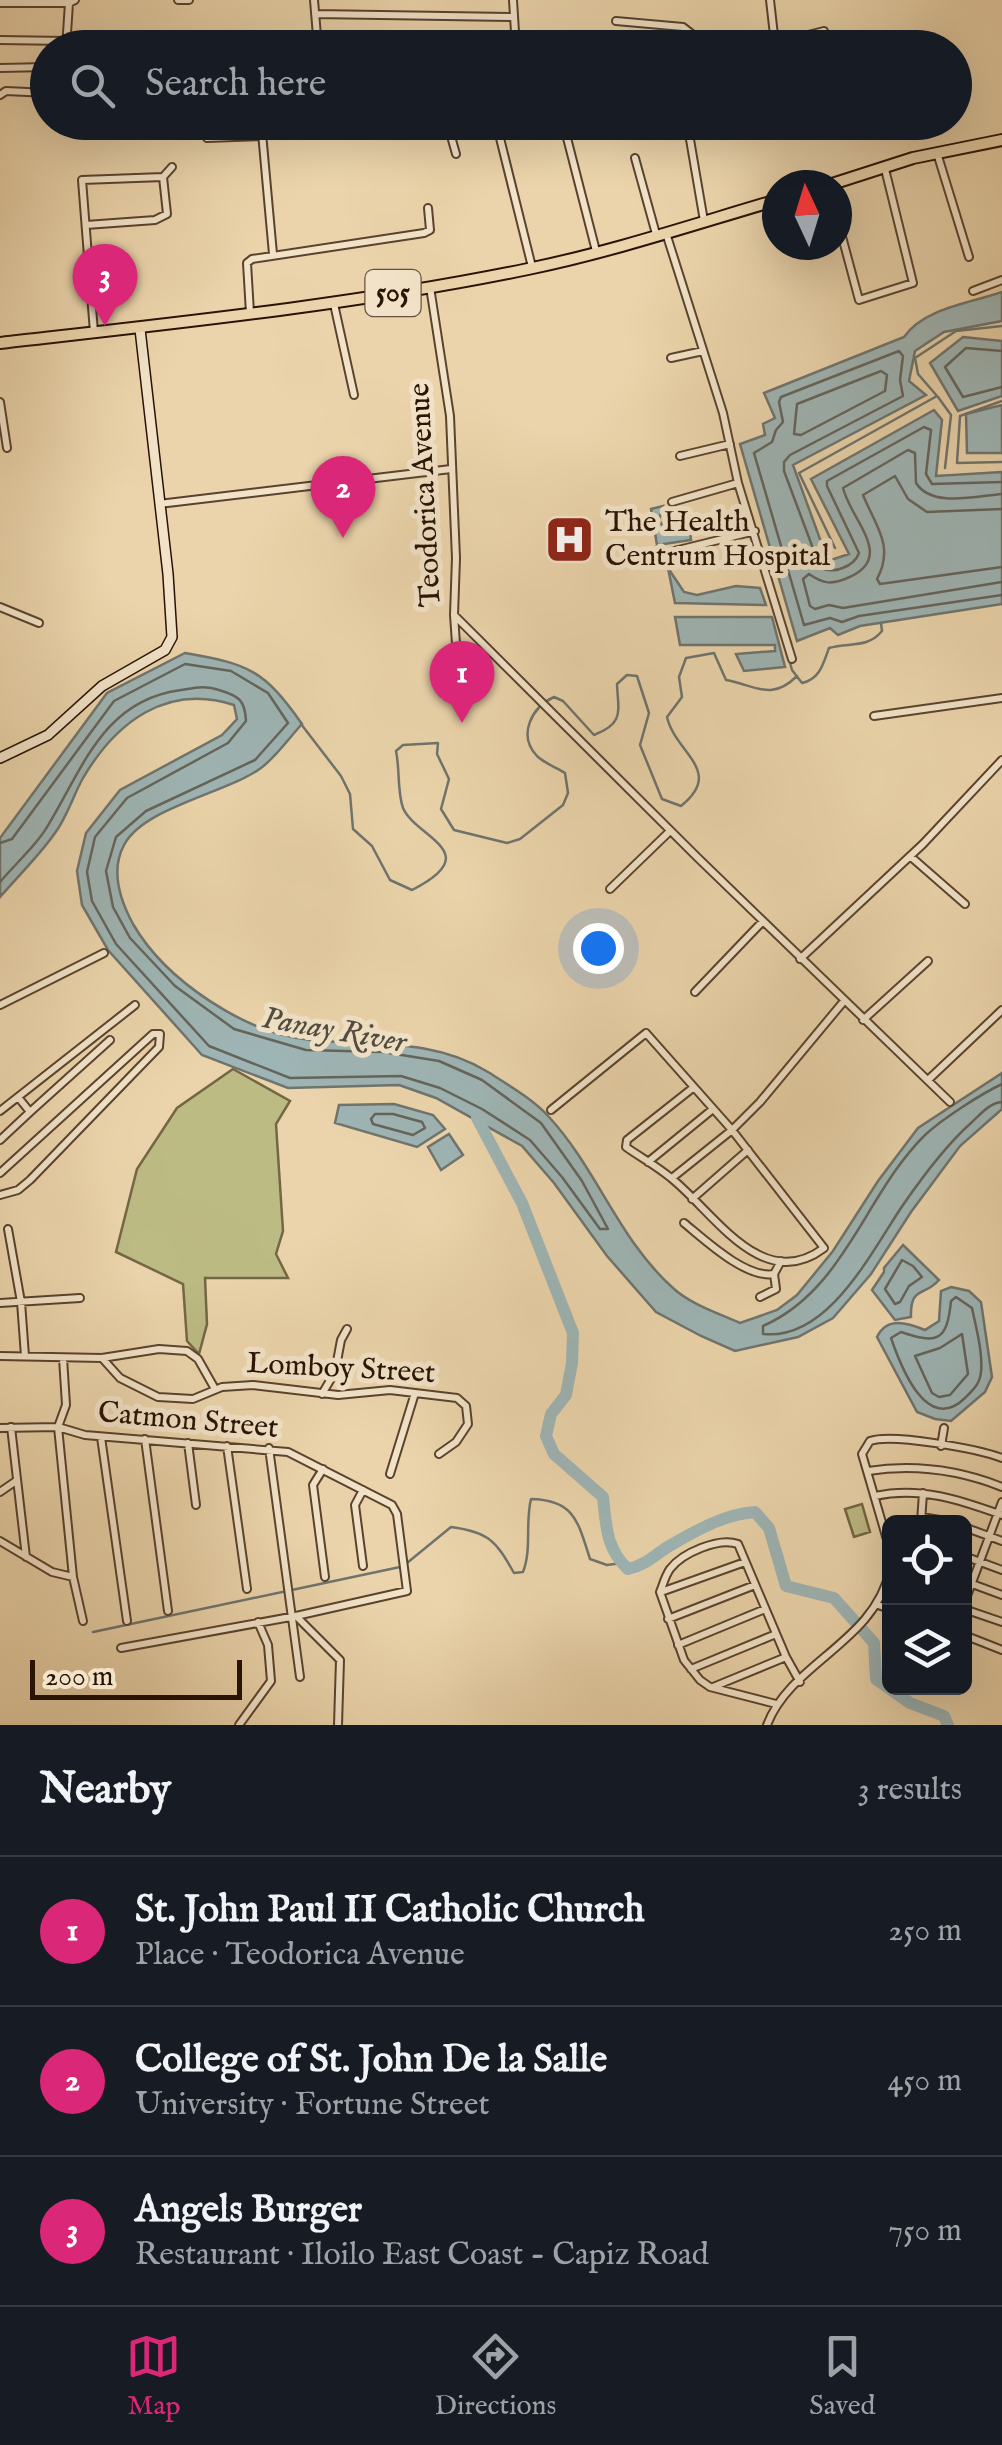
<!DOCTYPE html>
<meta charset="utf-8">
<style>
:root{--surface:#171b24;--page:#20242c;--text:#f1f3f6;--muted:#9ea1a6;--line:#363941;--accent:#db2777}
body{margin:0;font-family:"IM FELL English",serif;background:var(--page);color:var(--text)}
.controls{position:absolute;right:30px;bottom:30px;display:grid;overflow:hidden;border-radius:15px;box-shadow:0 10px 40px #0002}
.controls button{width:90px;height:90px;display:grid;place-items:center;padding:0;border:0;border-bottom:2px solid var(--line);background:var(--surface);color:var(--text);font:50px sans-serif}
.compass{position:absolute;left:762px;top:170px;width:90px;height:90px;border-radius:50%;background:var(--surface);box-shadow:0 10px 40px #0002;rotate:356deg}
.scale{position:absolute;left:30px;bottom:25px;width:212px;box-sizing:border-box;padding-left:10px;border:5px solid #291304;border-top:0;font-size:28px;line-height:35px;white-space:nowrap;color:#291304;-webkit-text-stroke:8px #f2e3c8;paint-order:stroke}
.you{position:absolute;left:598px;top:948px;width:35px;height:35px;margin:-25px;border:8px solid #fff;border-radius:50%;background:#1a73e8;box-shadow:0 0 0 15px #1a73e833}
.badge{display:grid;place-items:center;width:65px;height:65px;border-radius:50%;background:var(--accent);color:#fff;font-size:32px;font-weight:700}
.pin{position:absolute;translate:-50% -82px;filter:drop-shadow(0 2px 5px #0008)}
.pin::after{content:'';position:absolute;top:52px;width:35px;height:30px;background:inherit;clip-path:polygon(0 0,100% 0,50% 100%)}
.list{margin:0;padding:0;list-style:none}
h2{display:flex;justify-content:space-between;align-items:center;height:130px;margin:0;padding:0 40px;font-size:42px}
h2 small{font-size:32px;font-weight:400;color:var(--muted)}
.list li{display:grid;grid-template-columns:65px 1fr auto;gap:30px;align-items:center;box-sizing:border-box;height:150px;padding:0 40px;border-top:2px solid var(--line)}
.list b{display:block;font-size:38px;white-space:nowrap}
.list p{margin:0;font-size:32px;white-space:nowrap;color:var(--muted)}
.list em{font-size:32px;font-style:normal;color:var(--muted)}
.icon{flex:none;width:55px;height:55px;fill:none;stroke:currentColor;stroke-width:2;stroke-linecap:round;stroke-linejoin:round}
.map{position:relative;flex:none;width:1002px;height:1725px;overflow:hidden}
.search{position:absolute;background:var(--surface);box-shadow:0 10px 40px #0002;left:30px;right:30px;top:30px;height:110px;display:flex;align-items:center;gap:25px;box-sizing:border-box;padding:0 35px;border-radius:55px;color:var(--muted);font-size:38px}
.sheet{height:580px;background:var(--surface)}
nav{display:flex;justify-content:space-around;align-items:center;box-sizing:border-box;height:140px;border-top:2px solid var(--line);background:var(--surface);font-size:28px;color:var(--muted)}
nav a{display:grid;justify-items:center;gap:5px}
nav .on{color:var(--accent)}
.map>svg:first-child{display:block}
.green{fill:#bdbb84;stroke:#736744;stroke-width:2.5}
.water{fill:#9eb5b5;stroke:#6f746e;stroke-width:2.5}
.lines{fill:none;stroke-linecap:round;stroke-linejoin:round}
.shore{stroke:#64645c;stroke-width:2.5}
.stream{stroke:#6f746e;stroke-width:2.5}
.river{stroke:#9eb5b5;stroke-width:12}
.street-casing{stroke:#5a432e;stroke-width:10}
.secondary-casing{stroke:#291304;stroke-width:12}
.primary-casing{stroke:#291304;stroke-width:14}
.street{stroke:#f2e3c8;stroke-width:6}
.secondary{stroke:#f2e3c8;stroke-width:9}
.primary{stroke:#ebd4ab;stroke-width:10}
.labels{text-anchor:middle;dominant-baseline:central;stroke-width:10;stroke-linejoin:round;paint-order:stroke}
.shield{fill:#f2e3c8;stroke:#65513f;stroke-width:2.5}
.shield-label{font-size:28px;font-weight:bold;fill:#291304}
.street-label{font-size:30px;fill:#291304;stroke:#f2e3c8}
.poi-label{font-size:30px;fill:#291304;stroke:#f2e3c8;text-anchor:start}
.water-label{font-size:32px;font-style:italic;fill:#524c42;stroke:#f2e3c8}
</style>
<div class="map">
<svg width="1002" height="1725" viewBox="0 0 1002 1725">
<rect width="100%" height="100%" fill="#ebd4ab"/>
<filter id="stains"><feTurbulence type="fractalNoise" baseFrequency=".002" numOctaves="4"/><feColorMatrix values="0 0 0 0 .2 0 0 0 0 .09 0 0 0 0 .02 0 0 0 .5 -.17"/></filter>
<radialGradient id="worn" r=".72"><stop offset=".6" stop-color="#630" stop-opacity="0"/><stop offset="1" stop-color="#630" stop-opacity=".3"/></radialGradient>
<path class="green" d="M233 1069 290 1101 276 1124 283 1231 276 1254 288 1278H205L207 1324 199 1354 187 1341 183 1284 116 1252 137 1169 177 1108Z
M862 1504 870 1532 854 1537 845 1509Z"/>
<path class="water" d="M1002 292V321L944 332 915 351 909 381 926 395 793 465 828 561 849 554 811 479 934 410 942 420 936 476 1002 472V604L860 626 838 635 830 628 797 641 740 444 765 435 763 424 775 418 764 393 904 337C924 308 971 303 1002 292Z
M963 337 1002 341V396L958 411 930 363Z
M1002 405V453H967L966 414Z
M663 506 659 520 663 526 703 519 689 525 691 540 657 545 651 509Z
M668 568 684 592 697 595 736 586 760 588 766 605 675 603Z
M675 617H772L785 667 744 671 736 654 775 651V645H680Z
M185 653C249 664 264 670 302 724 289 738 276 757 261 768 227 793 144 807 124 845 110 871 120 900 133 924 166 981 246 1034 311 1040 373 1046 433 1038 488 1072 507 1084 534 1100 549 1117 597 1169 619 1240 673 1288 690 1304 718 1313 740 1323L777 1310 797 1295 833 1251 878 1181 918 1128 1002 1073V1109L960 1146 911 1212 871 1274 833 1318 798 1337 735 1351 701 1336 656 1312 607 1256 554 1183 522 1146 436 1098 399 1085 288 1088 202 1055 108 950 82 905 77 871 86 833 120 790 222 735 237 719 234 705C167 683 116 722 83 778 73 796 67 817 55 833 39 856 18 876 0 897V838L107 693Z
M394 1104 433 1115 445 1129 417 1147 335 1123 339 1105Z
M449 1134 463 1155 441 1170 428 1147Z
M903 1245 939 1280C924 1297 910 1286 911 1317L895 1320 872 1290 884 1272V1268Z
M951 1287 969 1291 981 1302 992 1377 985 1392 951 1421 935 1419 917 1412 877 1337C887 1316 908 1323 925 1330L939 1321 941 1291Z"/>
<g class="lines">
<path class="shore" d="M1002 351 966 348 945 367 963 397 1002 387
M881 371 887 375 885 391 801 435 794 434 797 404Z
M1002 482 932 484 926 474 931 430 924 427 827 481V486L859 553C854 567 832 575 820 567L784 471V462L790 455 903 396 900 380 903 356 899 351 781 397 779 402 783 422 776 430 772 442 754 453 804 625 830 618 842 622 859 616 1002 595
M1002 494C976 496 932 508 916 483L915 453 908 450 843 488C851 521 898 559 845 579 830 585 822 583 809 574L803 579 810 606 815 609 829 605 843 608 1002 582
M1002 509 927 512 908 499 895 476 863 495C875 525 895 546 877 579L880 584 1002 567
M0 843 12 839 114 701 185 664 231 671 268 693 288 723 255 760 146 811 116 837 106 871 113 907 130 938 175 986 234 1029 306 1050 383 1052 439 1061 482 1080 541 1123 582 1181 608 1229H600L562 1177 530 1140 482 1109 440 1088 401 1076 290 1078 209 1046 116 944 92 901 87 872 95 837 127 798 228 743 246 721C245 700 239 696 219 690 206 685 194 688 181 690 105 700 84 765 50 822 38 844 16 863 0 882
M1002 1084C981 1094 942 1119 925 1135 865 1194 845 1290 763 1326V1334C829 1341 872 1250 903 1205 923 1176 945 1146 971 1123 981 1114 989 1103 1002 1102
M375 1114H393L422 1122 425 1128 413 1135 373 1124 371 1119Z
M902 1260 913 1266 922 1277 909 1286 900 1302 895 1304 885 1289Z
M956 1297 972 1308C976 1328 983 1352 981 1372 980 1384 973 1390 965 1398 927 1435 901 1367 891 1338L901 1332C937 1344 947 1342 951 1301Z
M962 1334 968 1374 950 1395 939 1397 932 1393 915 1356 940 1348Z"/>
<path class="stream" d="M938 397 951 415 945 468
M1002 401 960 416 957 463 1002 462
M835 548 799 473 937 396 918 374 915 358 956 331 1002 326
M789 659 792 670 802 683C820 679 823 664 829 648 849 642 867 649 882 631L881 623
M301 724 341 776 350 794 353 829 372 846 390 880 412 890C487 852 416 838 403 808 397 791 400 769 396 751L403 745 438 743 437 754 449 779 441 809 454 830 507 843 520 839 563 805 568 793 565 773C557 768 544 763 537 756 517 735 532 707 554 697L563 701 594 735C625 723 618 711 617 684L627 675 637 676 649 713 640 745 662 799 681 806C725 771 675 753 667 717L682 697 679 677 686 658 714 653 726 680C755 685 771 702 797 676
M407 1563 451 1527C489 1532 496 1541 514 1573L523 1572C532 1549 525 1523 531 1499 575 1500 578 1522 590 1559L607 1565 622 1563
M93 1632 400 1567"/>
<path class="river" d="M477 1118 522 1203 573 1333 572 1363 566 1395 551 1414 546 1436 554 1454 603 1497C606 1525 606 1549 628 1569 647 1565 655 1554 671 1545 697 1530 725 1514 755 1512L769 1528 786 1586 834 1598 874 1643 876 1679 910 1703 944 1716 948 1725"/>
<defs>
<path id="street" d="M178 0H189
M314 0 318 48
M513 0 516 48
M770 0 775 44
M0 3H69L75 0
M315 14 514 17
M616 21 683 27 710 48
M0 40 67 41
M66 48 69 3
M275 48 274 41 297 48
M757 48 824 31
M0 68 48 67
M0 95 6 91 48 93
M206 122 207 138 262 136
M261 122 273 254
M447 122 456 154
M496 122 532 267
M537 122 545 126 559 125 566 134 596 251
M687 122 704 221
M937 153 969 257
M635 158 656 234
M837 218 859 300 913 283 885 169
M86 225 155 220 167 214 163 177 172 167
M666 233 723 413 738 483 792 659
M430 287 450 416 456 558 454 615 460 701
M973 291 1002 280
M334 304 354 395
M250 313 247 263 252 259 424 233 430 230 428 208
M94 332 82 180 163 177
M671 358 703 351
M0 402 7 448
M680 456 730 444
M672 502 738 483
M159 504 451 469
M666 553 755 531
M0 607 39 623
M454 615 698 858 950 1102
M874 716 1002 698
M910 856 965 904
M610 889 670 831
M800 959 923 844 1002 760
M695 992 762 922
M0 1005 104 953
M863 1020 928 961
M928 1080 1002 1010
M18 1097 30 1112 110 1040
M551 1110 646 1033 732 1130 824 1248C762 1295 713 1211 671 1178 657 1166 640 1157 626 1147L627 1140 694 1087
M0 1111 135 1005
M0 1140 30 1112
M648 1162 713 1109
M0 1173 153 1034H160L159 1047 30 1180 18 1190 0 1195
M672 1178 732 1130 760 1102 844 1001
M692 1199 748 1150
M684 1223C705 1240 746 1279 774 1274L781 1261
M8 1229 21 1302 25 1356
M760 1297 776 1289 774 1274
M0 1303 80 1298
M0 1356 102 1358 159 1349 187 1351 198 1359 215 1389
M63 1358 66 1405 58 1427 73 1577 83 1621
M102 1358 120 1378 158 1397 193 1399 222 1387 253 1385 338 1395 390 1390 457 1398 466 1406 468 1424 456 1442 439 1454
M322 1394 335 1372 341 1340 347 1329
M11 1427 26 1557
M0 1428 58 1427 85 1435 288 1452 392 1505 397 1514 407 1591 296 1616 121 1648
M101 1437 127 1621
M145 1439 168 1611
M188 1443 196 1505
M227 1446 247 1589
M941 1446 944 1428
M269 1448 300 1677
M323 1469 313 1485 325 1577
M868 1471C914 1464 959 1470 1002 1487
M390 1474 415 1393
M363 1490 355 1505 363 1566
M0 1492 16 1481
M875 1496C920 1486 960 1500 1002 1515
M922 1517 951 1522
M921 1522 923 1493
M964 1527 1002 1541
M0 1541 52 1572 73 1577
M890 1550 862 1454 870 1441C892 1433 978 1449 1002 1458
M964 1556 1002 1570
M964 1581 1002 1595
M661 1592 745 1562
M964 1604 1002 1502
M878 1605 890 1609
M964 1609 1002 1622
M296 1616 340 1660 338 1725
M668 1619 755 1585
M964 1635 1002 1650
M678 1645 765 1609
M691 1669 776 1634
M713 1687 786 1657
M776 1704 710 1687 700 1680 684 1660 660 1592C663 1585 665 1576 670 1569 682 1553 719 1537 738 1544L786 1657 800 1682
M239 1725 271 1681 268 1645 258 1622
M767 1725C791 1662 874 1643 890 1570"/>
<path id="secondary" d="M0 758 48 735 102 686 165 650 172 637 168 574 140 329"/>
<path id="primary" d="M829 185 913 158 1002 140
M0 343C176 323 353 305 528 269 611 252 695 224 777 200"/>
</defs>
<use href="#street" class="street-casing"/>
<use href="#secondary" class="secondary-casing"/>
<use href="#primary" class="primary-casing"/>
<use href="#street" class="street"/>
<use href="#secondary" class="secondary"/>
<use href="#primary" class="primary"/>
</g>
<defs>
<symbol id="hospital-square" viewBox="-11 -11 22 22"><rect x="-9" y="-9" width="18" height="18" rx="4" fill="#8f2418" stroke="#f2e3c8"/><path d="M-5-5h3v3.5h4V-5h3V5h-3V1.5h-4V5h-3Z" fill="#fff"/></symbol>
</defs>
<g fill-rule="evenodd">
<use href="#hospital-square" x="542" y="512" width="55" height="55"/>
</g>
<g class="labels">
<rect class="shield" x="365.5" y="270" width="55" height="46" rx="8"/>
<g class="shield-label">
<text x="393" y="293">505</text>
</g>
<g class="street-label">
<text transform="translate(426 495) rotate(-93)">Teodorica Avenue</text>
<text transform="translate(341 1369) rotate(3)">Lomboy Street</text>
<text transform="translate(188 1421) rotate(5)">Catmon Street</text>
</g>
<g class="poi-label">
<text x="605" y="523">The Health<tspan x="605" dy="34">Centrum Hospital</tspan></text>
</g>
<g class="water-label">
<text transform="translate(334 1031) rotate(10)">Panay River</text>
</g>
</g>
<rect width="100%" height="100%" filter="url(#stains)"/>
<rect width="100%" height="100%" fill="url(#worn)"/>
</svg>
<div class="controls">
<button><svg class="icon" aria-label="locate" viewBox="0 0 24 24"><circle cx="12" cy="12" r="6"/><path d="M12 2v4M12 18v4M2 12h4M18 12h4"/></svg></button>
<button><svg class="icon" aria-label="layers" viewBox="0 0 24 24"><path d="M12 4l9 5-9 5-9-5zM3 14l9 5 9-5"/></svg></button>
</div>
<svg class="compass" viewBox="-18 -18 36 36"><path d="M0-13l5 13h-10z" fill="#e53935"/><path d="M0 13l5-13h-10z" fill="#9ea1a6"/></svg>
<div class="scale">200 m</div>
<div class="you"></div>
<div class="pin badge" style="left:462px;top:723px">1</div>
<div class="pin badge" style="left:343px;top:538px">2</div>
<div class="pin badge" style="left:105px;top:326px">3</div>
<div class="search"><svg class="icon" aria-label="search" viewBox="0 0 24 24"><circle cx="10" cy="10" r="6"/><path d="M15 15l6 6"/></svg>Search here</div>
</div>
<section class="sheet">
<h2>Nearby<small>3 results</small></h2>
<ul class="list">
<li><span class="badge">1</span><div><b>St. John Paul II Catholic Church</b><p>Place · Teodorica Avenue</p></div><em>250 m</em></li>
<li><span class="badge">2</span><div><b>College of St. John De la Salle</b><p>University · Fortune Street</p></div><em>450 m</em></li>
<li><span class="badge">3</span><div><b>Angels Burger</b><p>Restaurant · Iloilo East Coast - Capiz Road</p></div><em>750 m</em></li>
</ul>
</section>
<nav>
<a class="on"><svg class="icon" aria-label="map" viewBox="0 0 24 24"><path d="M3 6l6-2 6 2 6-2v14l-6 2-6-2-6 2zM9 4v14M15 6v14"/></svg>Map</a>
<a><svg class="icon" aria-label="directions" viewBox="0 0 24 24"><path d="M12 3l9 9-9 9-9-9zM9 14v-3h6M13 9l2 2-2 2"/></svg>Directions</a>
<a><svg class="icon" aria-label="saved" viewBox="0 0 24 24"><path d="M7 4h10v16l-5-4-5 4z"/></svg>Saved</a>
</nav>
